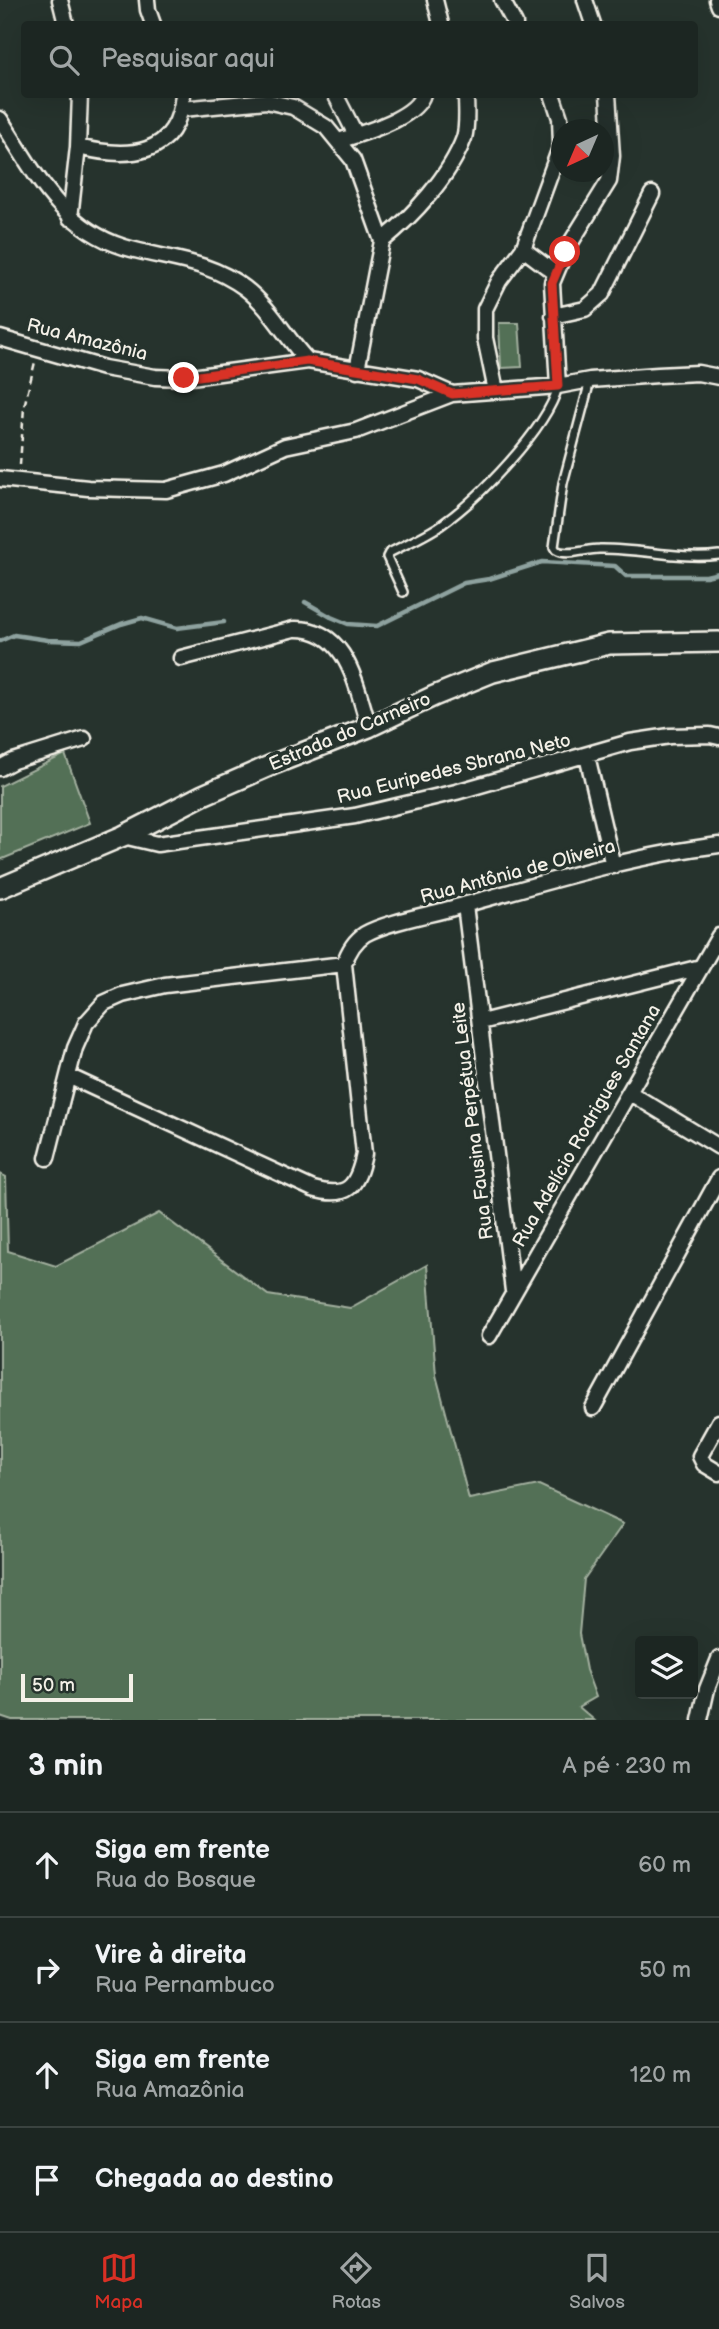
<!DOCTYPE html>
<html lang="pt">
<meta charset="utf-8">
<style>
:root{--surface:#1c2622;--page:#29322f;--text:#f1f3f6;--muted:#a0a5a5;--line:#3a4340;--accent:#d93025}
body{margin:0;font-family:"Balsamiq Sans",sans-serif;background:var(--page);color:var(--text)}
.controls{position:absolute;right:21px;bottom:21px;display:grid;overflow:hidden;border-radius:7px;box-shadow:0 7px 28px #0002}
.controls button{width:63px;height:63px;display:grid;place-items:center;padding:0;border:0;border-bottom:2px solid var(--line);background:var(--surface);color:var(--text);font:35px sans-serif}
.compass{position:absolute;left:551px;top:119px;width:63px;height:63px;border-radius:50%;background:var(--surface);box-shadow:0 7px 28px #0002;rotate:224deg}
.scale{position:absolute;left:21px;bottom:18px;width:112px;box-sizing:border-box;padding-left:7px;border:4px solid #f4f1e8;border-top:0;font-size:19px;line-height:24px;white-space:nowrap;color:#f4f1e8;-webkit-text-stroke:5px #26332d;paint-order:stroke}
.stop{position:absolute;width:21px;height:21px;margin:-16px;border:5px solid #d93025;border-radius:50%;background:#fff}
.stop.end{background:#d93025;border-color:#fff;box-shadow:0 2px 7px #0008}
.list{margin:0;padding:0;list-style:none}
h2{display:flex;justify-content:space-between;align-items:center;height:91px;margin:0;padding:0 28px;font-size:30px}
h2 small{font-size:23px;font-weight:400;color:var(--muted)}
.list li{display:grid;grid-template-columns:46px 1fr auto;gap:21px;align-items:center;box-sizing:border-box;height:105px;padding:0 28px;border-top:2px solid var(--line)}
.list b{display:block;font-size:26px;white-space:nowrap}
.list p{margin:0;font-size:23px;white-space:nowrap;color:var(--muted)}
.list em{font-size:23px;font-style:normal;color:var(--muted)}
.icon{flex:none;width:38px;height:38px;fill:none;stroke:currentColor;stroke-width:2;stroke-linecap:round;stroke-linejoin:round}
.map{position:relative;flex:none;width:719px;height:1720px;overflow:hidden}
.search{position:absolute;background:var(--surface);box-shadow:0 7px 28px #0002;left:21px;right:21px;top:21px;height:77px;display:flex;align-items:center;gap:18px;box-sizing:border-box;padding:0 24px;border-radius:7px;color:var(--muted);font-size:26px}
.sheet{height:511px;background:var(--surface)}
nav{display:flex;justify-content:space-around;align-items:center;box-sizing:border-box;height:98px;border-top:2px solid var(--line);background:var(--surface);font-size:19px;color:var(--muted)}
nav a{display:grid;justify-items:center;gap:4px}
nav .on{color:var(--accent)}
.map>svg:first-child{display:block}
.green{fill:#526f56;stroke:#a3b09f;stroke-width:2}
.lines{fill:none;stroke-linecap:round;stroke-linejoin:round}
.stream{stroke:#8ea29f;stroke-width:4.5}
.service-casing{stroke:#f4f1e8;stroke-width:12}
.minor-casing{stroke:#f4f1e8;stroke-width:19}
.tertiary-casing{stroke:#f4f1e8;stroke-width:24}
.path{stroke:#f4f1e8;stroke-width:2.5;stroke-dasharray:7 5;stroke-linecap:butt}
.service{stroke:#26332d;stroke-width:7}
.minor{stroke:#26332d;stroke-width:14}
.tertiary{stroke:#26332d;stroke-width:19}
.route{stroke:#d93025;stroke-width:9}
.labels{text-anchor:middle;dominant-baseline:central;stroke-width:7;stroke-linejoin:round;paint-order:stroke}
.street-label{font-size:19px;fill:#f4f1e8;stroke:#26332d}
</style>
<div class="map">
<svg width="719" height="1720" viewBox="0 0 719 1720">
<rect width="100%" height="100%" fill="#26332d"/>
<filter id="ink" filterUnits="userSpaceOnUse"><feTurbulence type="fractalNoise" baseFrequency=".0143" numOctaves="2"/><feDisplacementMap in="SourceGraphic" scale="14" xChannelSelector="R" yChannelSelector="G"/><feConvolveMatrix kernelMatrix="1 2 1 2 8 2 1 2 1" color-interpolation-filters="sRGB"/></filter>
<g filter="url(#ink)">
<path class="green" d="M499 323H519L522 367 501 368Z
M65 754 90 823 0 860V786Z
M0 1174 6 1177 8 1251 56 1266 159 1213 268 1295 350 1308 427 1265 436 1375 469 1499 539 1485 623 1524 584 1579 579 1634 586 1670 596 1697 579 1707 594 1720H12L0 1716Z"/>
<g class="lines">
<path class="stream" d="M305 602 331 617 348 624 377 626 464 583 489 579 542 562 615 566 626 576H706L719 573
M0 641 14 635 48 640 81 641 121 624 142 618 177 628 224 622"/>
<defs>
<path id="service" d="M590 381 563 483 554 547 556 550C566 557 586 549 599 549 639 548 679 560 719 555
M403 592 387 557 389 553C406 544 425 536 441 525 478 499 546 430 558 387"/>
<path id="minor" d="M60 0 66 24
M147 0 148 10 153 24
M435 0 441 24
M502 0 515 24
M585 0 593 24
M717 0 719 6
M335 94 356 135
M182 109 266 101 293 107 326 127 353 160 382 241 357 370
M0 119C34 171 60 227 124 247 167 260 206 259 245 288 271 308 285 337 308 361
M339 141C361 133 416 119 423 94
M78 147C127 159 178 158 183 94
M70 218 78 147 80 94
M382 241C413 216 450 176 464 138 468 125 466 108 466 94
M523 249 555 273
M553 316 585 309 602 294 652 194
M0 338 104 368 155 377 184 378 308 361 418 379 452 394
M558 386 552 283 565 252 609 181 612 156 608 94
M496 391 485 338V309L499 281 523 249 561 145 560 118 552 94
M0 479 88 488 166 490 224 474 285 446 356 431 452 394 558 386 590 380 658 375 698 373 719 377
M181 658 294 629C348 627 356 687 369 727
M587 756 613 866
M0 768 13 761 84 739
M123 836 157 844 355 816 456 792 630 742 670 736 710 735 719 737
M465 905 513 1291
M481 1022 701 967
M68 1076 313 1189C348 1199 357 1187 364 1154L344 964C348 952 354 941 365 934 387 922 428 915 453 908 540 884 629 856 719 845
M630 1093 719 1147
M47 1158 75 1048 86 1023 104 1003 122 995 165 985 344 964
M489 1336 719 936
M593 1408 719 1178
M719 1422 700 1456 704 1464 719 1473
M700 1720 707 1689 719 1659"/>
<path id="tertiary" d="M0 888 123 836 203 795 274 764 369 727 434 696 493 672 609 644 719 642"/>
</defs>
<use href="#service" class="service-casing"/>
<use href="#minor" class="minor-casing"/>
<use href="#tertiary" class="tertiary-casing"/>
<path class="path" d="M20 465 24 407 35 362"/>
<use href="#service" class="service"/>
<use href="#minor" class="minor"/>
<use href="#tertiary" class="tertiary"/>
</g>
</g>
<g class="lines" filter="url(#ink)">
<path class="route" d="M184 378 307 361 418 379 452 394 558 386 552 283 565 252"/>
</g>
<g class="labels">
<g class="street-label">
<text transform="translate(87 340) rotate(14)">Rua Amazônia</text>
<text transform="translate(350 732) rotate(-23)">Estrada do Carneiro</text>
<text transform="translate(454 769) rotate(-14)">Rua Euripedes Sbrana Neto</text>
<text transform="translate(518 872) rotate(-15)">Rua Antônia de Oliveira</text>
<text transform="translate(473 1121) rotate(-97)">Rua Fausina Perpétua Leite</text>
<text transform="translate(587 1126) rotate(-60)">Rua Adelício Rodrigues Santana</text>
</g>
</g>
</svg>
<div class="controls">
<button><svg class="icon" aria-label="layers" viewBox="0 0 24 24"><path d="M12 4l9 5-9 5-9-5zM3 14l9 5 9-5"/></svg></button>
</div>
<svg class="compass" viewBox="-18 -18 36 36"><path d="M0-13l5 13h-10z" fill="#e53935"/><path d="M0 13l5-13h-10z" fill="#a0a5a5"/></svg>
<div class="scale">50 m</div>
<div class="stop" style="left:565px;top:252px"></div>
<div class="stop end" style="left:184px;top:378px"></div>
<div class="search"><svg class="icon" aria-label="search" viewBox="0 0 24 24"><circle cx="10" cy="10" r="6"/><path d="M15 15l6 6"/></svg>Pesquisar aqui</div>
</div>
<section class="sheet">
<h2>3 min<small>A pé · 230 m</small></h2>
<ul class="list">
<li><svg class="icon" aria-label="ahead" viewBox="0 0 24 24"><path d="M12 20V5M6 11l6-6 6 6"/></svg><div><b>Siga em frente</b><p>Rua do Bosque</p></div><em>60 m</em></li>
<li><svg class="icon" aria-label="right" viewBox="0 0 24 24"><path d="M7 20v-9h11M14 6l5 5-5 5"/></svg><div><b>Vire à direita</b><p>Rua Pernambuco</p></div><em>50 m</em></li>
<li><svg class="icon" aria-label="ahead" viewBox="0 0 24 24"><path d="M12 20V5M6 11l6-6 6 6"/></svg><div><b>Siga em frente</b><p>Rua Amazônia</p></div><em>120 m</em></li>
<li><svg class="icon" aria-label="arrive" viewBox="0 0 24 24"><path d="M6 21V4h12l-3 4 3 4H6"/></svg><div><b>Chegada ao destino</b></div></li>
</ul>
</section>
<nav>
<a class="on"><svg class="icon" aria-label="map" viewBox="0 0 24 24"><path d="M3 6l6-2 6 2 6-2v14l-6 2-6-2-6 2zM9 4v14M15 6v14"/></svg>Mapa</a>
<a><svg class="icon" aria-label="directions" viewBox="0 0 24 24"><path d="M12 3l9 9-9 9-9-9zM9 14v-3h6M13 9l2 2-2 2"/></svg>Rotas</a>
<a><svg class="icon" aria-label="saved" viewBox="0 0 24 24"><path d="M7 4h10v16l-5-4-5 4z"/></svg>Salvos</a>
</nav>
